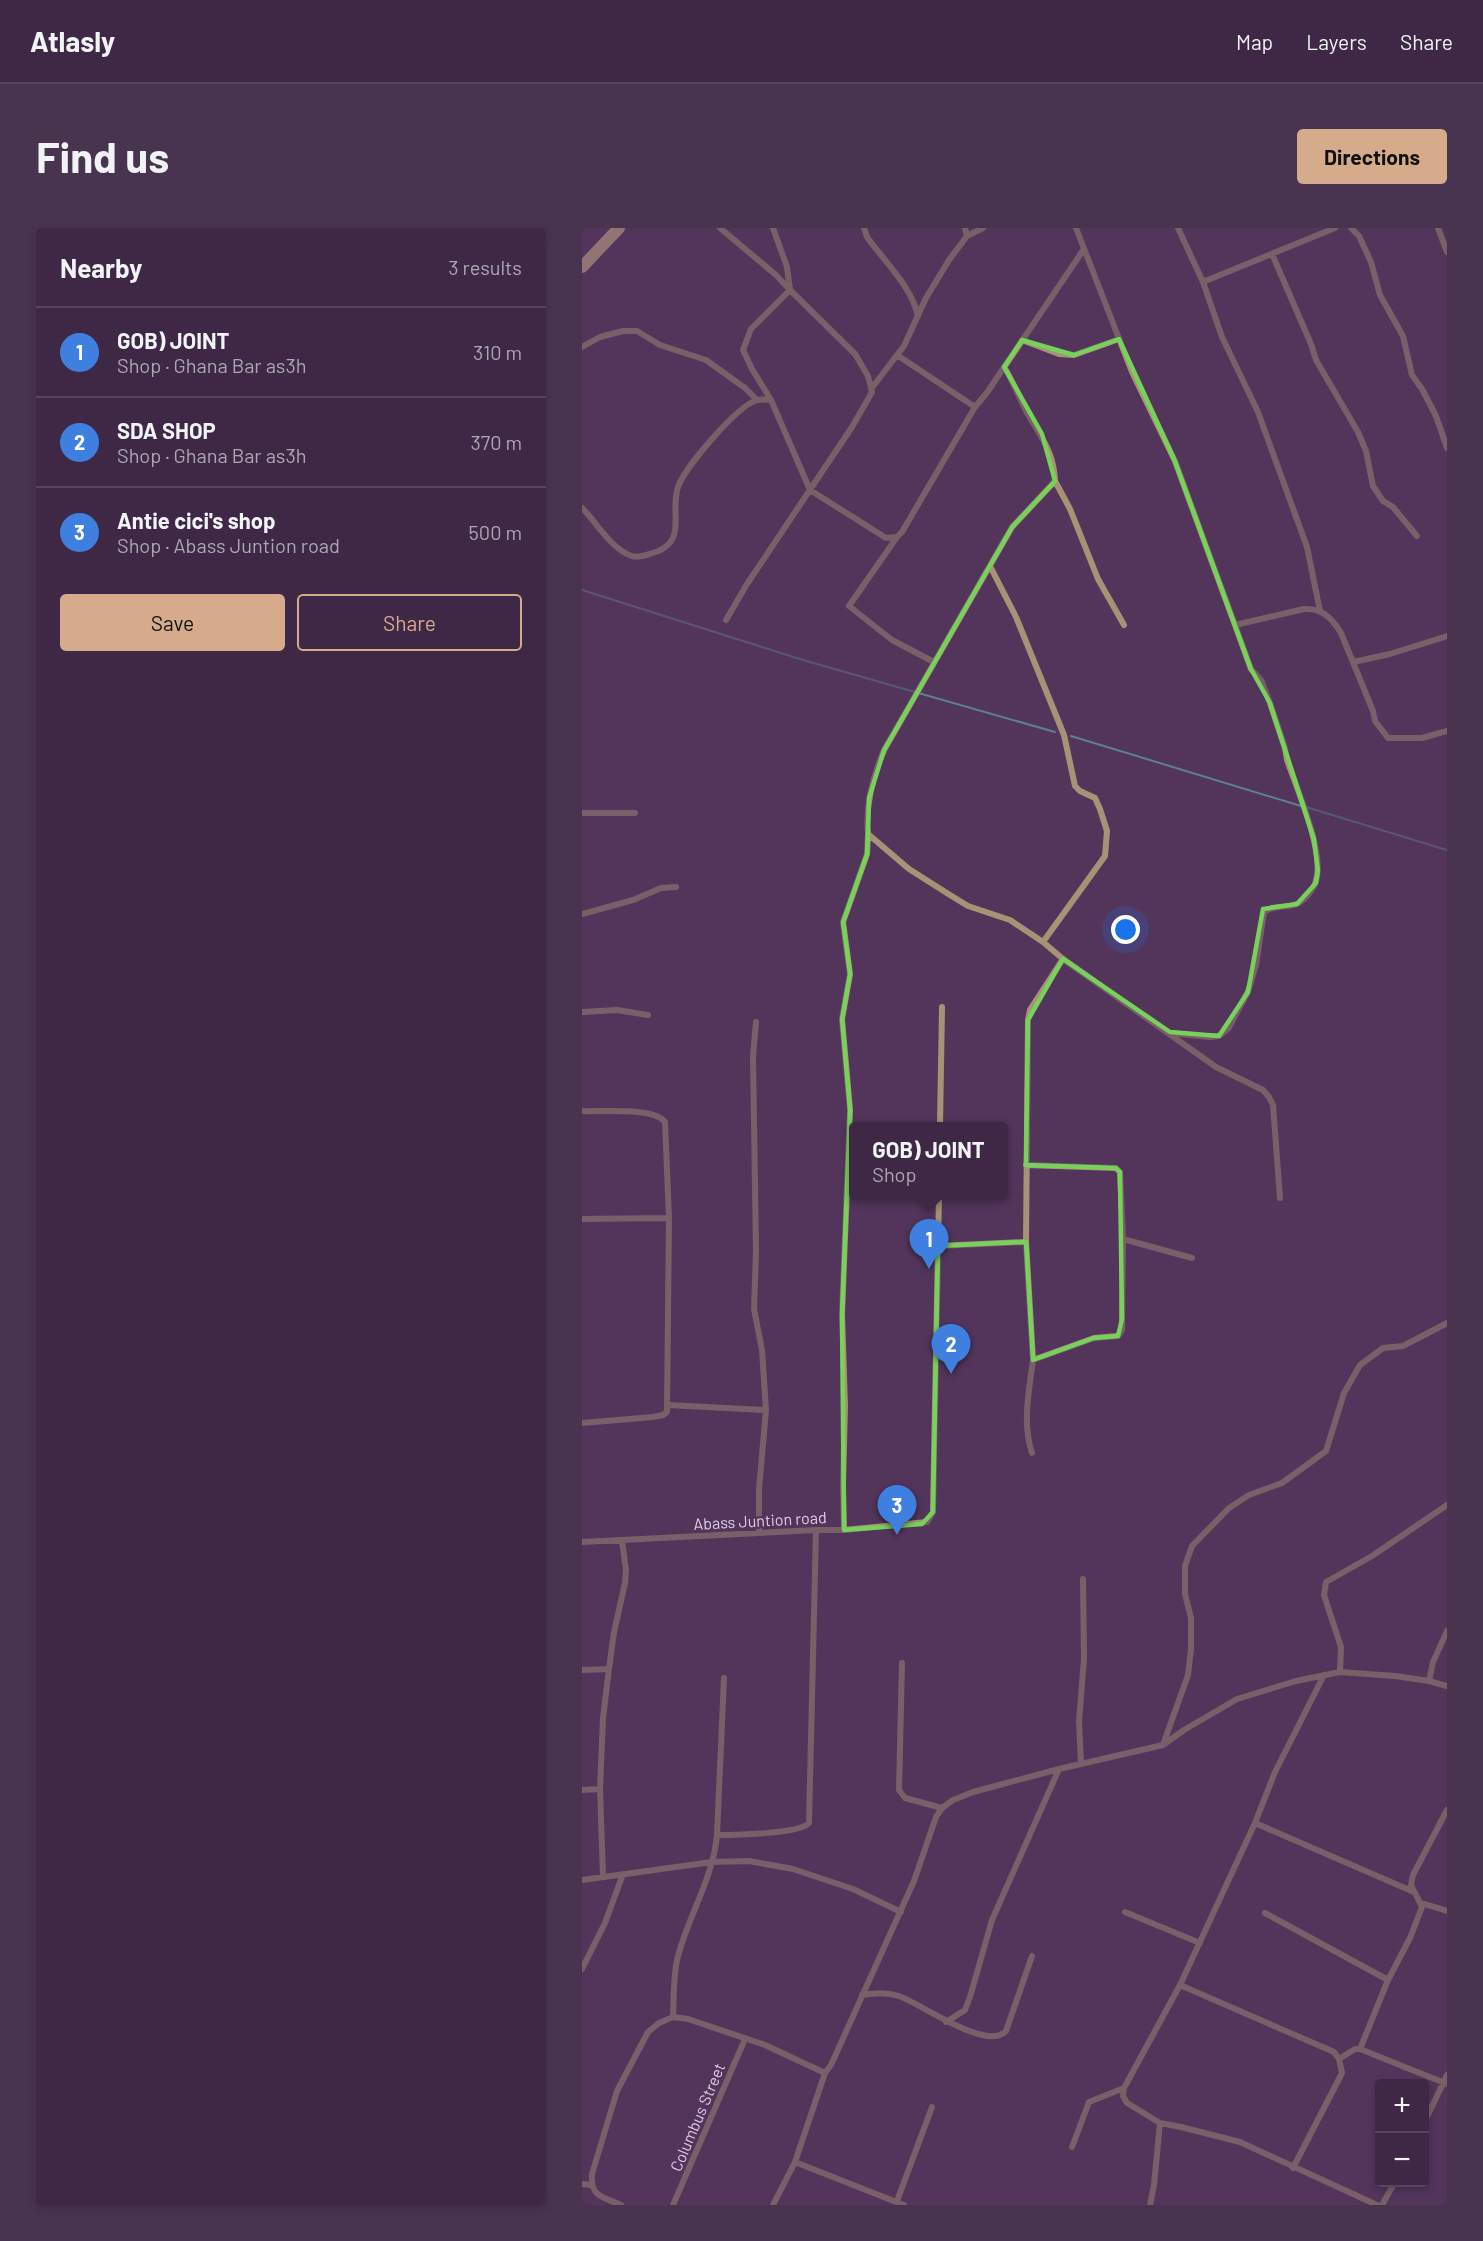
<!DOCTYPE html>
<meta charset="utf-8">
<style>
:root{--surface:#3e2845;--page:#493450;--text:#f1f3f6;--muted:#ada6b3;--line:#57445e;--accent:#d6ab8b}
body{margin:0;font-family:Barlow,sans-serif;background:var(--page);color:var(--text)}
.controls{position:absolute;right:18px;bottom:18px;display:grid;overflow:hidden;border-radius:6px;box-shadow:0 3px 9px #0003}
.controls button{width:54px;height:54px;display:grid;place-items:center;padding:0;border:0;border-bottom:2px solid var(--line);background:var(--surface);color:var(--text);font:30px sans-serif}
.you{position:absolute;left:544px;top:702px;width:21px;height:21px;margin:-15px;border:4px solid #fff;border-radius:50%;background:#1a73e8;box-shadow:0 0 0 9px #1a73e833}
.badge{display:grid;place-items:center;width:39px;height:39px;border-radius:50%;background:var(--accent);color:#fff;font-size:20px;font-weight:700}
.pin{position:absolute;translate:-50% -50px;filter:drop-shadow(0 2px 3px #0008)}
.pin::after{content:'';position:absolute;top:32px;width:21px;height:18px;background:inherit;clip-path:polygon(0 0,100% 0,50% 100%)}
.popup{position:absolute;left:267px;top:894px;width:159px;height:78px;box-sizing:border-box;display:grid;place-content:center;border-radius:6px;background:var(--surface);filter:drop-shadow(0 2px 4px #0005);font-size:20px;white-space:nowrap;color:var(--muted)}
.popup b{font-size:22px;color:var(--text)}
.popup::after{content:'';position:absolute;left:50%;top:100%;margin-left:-12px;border:12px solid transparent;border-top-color:var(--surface)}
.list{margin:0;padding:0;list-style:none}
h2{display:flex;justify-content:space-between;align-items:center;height:78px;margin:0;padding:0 24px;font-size:26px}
h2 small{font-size:20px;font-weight:400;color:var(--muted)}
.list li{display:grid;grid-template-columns:39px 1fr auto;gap:18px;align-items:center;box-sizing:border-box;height:90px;padding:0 24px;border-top:2px solid var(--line)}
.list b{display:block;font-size:22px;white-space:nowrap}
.list p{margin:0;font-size:20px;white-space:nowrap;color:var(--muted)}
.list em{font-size:20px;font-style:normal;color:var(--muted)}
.actions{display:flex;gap:12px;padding:18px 24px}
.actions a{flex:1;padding:14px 0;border:2px solid var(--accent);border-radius:6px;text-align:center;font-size:21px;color:var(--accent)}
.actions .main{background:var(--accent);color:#111}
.map{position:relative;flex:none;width:865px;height:1977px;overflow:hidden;border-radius:6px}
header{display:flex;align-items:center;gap:36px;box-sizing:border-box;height:84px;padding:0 30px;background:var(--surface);border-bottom:2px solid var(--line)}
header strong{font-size:28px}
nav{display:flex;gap:33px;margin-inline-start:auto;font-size:21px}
.intro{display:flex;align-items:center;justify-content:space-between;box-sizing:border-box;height:144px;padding:0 36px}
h1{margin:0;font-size:42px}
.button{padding:15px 27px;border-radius:6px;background:var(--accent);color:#111;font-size:21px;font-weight:700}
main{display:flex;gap:36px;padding:0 36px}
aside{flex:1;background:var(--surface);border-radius:6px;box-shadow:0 3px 9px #0003}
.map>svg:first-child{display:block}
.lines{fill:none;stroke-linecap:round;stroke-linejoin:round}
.stream{stroke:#5d828b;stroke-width:2}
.street{stroke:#a69376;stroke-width:6}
.secondary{stroke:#dec091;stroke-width:12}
.marked{fill:none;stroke:#77d259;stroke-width:4.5;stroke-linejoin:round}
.labels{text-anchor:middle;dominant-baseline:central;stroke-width:4.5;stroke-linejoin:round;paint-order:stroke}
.street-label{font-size:16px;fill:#dfcde4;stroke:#53355c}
</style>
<header>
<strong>Atlasly</strong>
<nav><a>Map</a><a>Layers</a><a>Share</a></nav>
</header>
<div class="intro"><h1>Find us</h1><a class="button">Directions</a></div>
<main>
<aside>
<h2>Nearby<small>3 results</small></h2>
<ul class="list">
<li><span class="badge" style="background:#3f7fe0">1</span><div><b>GOB) JOINT</b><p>Shop · Ghana Bar as3h</p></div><em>310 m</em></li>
<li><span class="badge" style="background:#3f7fe0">2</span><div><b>SDA SHOP</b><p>Shop · Ghana Bar as3h</p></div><em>370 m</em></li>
<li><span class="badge" style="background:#3f7fe0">3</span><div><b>Antie cici's shop</b><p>Shop · Abass Juntion road</p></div><em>500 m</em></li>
</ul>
<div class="actions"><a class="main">Save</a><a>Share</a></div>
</aside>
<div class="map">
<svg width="865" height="1977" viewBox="0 0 865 1977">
<rect width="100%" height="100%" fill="#53355c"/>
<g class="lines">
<path class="stream" d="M0 362 221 432 473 504
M489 508 719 578
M724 579 865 622"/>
<path class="street" d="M138 0 194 47 208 62 169 101 161 122 170 141 189 172 228 262 304 310 315 309 320 304 393 179 404 166 502 21
M282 0 285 9C303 34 329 58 336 88
M494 0 550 144 593 233 653 397 722 381C740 380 750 390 759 405L791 483 793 493 806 510H840L865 503
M596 0 621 54 640 109 676 184 685 209 725 319 738 383
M769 0 777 8 789 34 798 67 821 108 830 147 840 161 854 188 865 220
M856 0 865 24
M385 8 401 0
M690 26 729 116 734 132 776 204 784 223 791 258 801 273 811 279 835 308
M621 54 753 0
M440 112 477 126 492 127 537 111
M0 119 18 109 41 103H55L78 117 124 132 163 160 175 172
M315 127 393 179
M422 139C431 153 436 167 443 181 457 207 472 222 473 253L430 299 302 522C291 548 283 577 286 606L327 641 368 667 386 678 428 692 461 714 481 731 634 839 681 862 687 869 691 877 698 970
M289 161 322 118 344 70 367 32 385 8 383 0
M473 253 488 281 516 351 542 397
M0 280C14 294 27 317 45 326 54 331 61 328 71 325 107 314 87 285 96 259 103 239 155 178 175 172 179 171 185 172 189 172
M315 309 267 378 310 412 352 434
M408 338 434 389 482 507 493 558 498 563 513 570 518 581 525 603 523 628 461 714
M144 392 165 356 270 199 290 164 286 148 273 126 208 62 205 39 191 0
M771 434 808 426 865 408
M0 585H53
M0 686 51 672 79 660 94 659
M0 784 35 782 66 787
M174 794 171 828 174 1023 172 1081 180 1122 184 1182 177 1261V1305
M589 805 628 809 637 808 646 801 666 764 674 737 682 684C692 676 707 681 717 675 724 670 732 661 734 653 743 625 715 561 705 532L703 520 688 475 679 452 669 441 653 397
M0 883C19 884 72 879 83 894L87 990 85 1184 81 1187 71 1189 0 1195
M358 898 360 779
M444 937 534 940 538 944 541 1011 540 1102 536 1108 512 1110 451 1132 444 1014 446 792 448 782 481 731
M0 991 87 990
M541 1011 610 1030
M356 1018 444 1014
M86 1177 184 1182
M450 1225C440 1195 447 1163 451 1132
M262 1302 261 1257 263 1178 260 1086 268 882 260 791 268 746 261 694 285 626 286 606
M0 1314 234 1302H262L345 1294 351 1284 357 968
M320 1435 317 1562 323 1570 360 1580
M0 1442 27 1441 32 1404 43 1355 44 1342 40 1313
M758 1444 759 1419 742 1367 744 1354 790 1328 865 1277
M742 1447 693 1544 673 1595 598 1757 542 1860 541 1868 545 1875 578 1895 599 1899 658 1914 795 1977
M847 1453 851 1434 865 1403
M581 1517 606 1447 609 1421V1390L603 1366V1338L610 1318 647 1280 667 1267 700 1255 744 1223 762 1165 778 1137 801 1120 821 1118 865 1095
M499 1536 497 1493 502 1431 501 1351
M18 1561 21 1490 27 1441
M0 1562 18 1561 21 1648
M673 1595 832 1664
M135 1607 142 1450
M0 1652 130 1634 167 1633 211 1641 271 1661 319 1684
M839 1675 865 1683
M543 1684 618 1715
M683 1685 806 1752
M0 1741 23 1695 41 1646
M598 1757 752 1824 757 1831 760 1845 711 1940
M280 1767C293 1765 304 1764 317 1768 338 1775 405 1824 424 1803L450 1728
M91 1789C92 1769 91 1747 96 1728 107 1687 131 1650 135 1607 152 1607 217 1606 227 1595L234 1302
M364 1794 383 1782 388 1769 410 1692 477 1541
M778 1821 806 1752 828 1710 840 1679 829 1657 831 1647 865 1582
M757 1831 773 1821H778L865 1856
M842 1895 865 1847
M490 1919 507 1874 542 1860
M213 1934 322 1977
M0 1956 9 1957
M315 1973 350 1879
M39 1977C21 1969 8 1969 10 1946L35 1863 66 1804 77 1795 91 1789 106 1791 183 1817 243 1845
M91 1977 163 1811
M191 1977 213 1934 243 1845 249 1837 332 1653 354 1589 360 1580 371 1572 391 1564 477 1541 581 1517 602 1502 655 1471 714 1453 758 1444 813 1448 847 1453 865 1458
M568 1977 572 1957 578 1895
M800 1977 813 1954"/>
<path class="secondary" d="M0 39 37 0"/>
</g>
<path d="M0 0H865V1977H0ZM537 111 593 233 669 441 688 475 732 611 736 643 734 655 715 676 681 681 666 764 637 808 588 804 481 731 446 792 444 937 534 940 538 944 540 1091 536 1108 512 1110 451 1132 444 1014 356 1018 351 1284 340 1296 262 1302 260 1086 268 882 260 791 268 746 261 694 285 626 287 570 302 522 430 299 473 253 460 206 422 139 440 112 492 127Z" fill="#53355c" fill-opacity=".55" fill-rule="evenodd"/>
<path class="marked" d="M537 111 593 233 669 441 688 475 732 611 736 643 734 655 715 676 681 681 666 764 637 808 588 804 481 731 446 792 444 937 534 940 538 944 540 1091 536 1108 512 1110 451 1132 444 1014 356 1018 351 1284 340 1296 262 1302 260 1086 268 882 260 791 268 746 261 694 285 626 287 570 302 522 430 299 473 253 460 206 422 139 440 112 492 127Z"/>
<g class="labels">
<g class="street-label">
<text transform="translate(178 1292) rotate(-3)">Abass Juntion road</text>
<text transform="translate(115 1889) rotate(-67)">Columbus Street</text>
</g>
</g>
</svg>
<div class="controls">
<button>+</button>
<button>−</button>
</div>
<div class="you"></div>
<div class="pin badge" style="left:347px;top:1041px;background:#3f7fe0">1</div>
<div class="popup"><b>GOB) JOINT</b>Shop</div>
<div class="pin badge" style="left:369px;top:1146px;background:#3f7fe0">2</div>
<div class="pin badge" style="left:315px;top:1307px;background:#3f7fe0">3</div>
</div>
</main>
